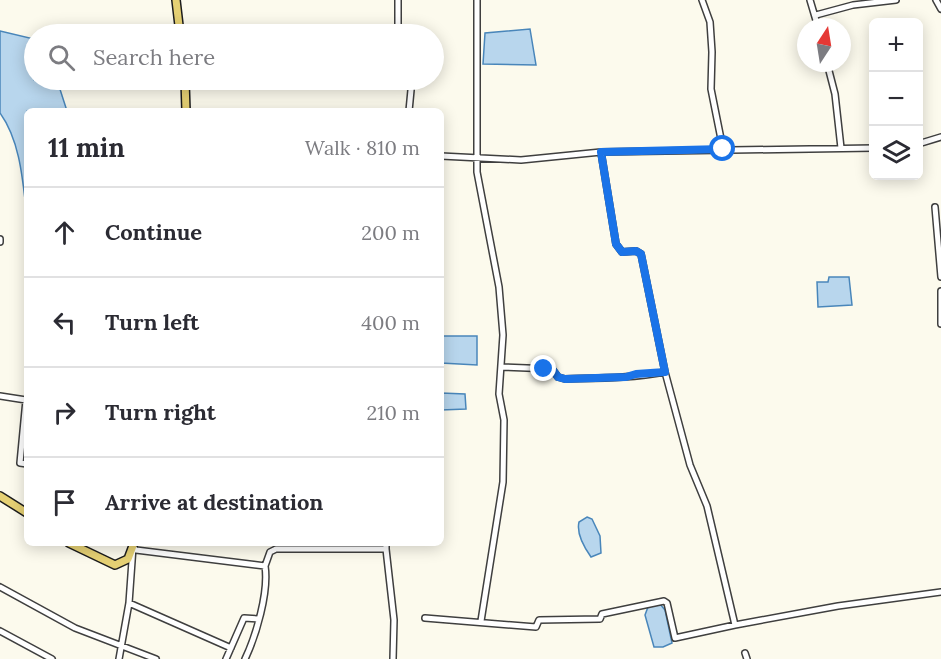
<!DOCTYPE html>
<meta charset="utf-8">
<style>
:root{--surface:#fff;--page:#f7f7f7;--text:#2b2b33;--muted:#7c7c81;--line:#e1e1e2}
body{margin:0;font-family:Lora,serif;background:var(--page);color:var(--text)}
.controls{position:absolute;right:18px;top:18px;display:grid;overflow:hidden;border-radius:9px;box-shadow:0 3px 15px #0003}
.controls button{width:54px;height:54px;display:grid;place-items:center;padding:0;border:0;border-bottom:2px solid var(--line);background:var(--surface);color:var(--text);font:30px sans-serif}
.compass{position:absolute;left:797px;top:18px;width:54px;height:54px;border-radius:50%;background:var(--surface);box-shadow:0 3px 15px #0003;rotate:12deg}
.stop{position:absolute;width:18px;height:18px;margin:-14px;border:4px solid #1a73e8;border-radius:50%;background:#fff}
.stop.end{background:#1a73e8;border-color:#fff;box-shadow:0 2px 6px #0008}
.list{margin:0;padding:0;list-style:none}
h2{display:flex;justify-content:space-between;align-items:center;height:78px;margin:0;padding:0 24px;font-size:26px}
h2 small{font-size:20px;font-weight:400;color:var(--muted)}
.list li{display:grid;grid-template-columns:39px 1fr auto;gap:18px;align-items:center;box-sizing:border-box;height:90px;padding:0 24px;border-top:2px solid var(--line)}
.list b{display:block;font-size:22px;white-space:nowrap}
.list em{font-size:20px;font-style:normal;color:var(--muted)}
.icon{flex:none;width:33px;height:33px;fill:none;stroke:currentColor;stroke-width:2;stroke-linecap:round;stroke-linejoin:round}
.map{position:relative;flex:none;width:941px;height:659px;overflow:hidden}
.search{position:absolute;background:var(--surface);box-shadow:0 3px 15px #0003;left:24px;top:24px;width:420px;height:66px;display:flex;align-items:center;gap:15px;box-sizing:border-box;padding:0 21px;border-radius:33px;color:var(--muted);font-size:22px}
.panel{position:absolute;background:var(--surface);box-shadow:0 3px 15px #0003;left:24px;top:108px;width:420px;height:438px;border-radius:9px}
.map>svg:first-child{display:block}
.water{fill:#b8d6ed;stroke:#4986ba;stroke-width:1.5}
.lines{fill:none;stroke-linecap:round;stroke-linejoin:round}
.minor-casing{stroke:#3f3f3f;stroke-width:8}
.major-casing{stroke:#1d1d1d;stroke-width:10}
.minor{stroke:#fff;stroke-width:5}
.major{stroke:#e6d174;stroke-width:7}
.route{stroke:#1a73e8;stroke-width:8}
</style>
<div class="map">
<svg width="941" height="659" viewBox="0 0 941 659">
<rect width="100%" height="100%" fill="#fcfaed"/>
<path class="water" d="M530 29 536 65 483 64 485 33Z
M0 31 34 39V80H57L67 111H27V218C23 184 21 142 0 113Z
M829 277H849L852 305 818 307 817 282H828Z
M441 336H477V365L441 363Z
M441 393 465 394 466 409 441 410Z
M587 517 592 519 600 536 601 553 591 557C584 547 576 534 579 522Z
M660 604 665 610 672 643 663 647H654L645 615 648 607Z"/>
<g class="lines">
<defs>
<path id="minor" d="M398 0V34
M477 0V172L499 287 503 335 499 394 504 420 503 482 481 621
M702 0 710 22 712 52 711 89 723 149
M810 0 818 27
M936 0 941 9
M816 15 853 5 896 0
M827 63 835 94 841 148
M408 80 411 90 409 111
M918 144 941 137
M601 152 616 244 622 252 636 251 641 254 665 372 690 465 707 506 735 625 838 606 941 592
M441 156 521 160 601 152 874 148
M935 207 941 277
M0 239V242
M941 291V324
M502 367 552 369 558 377 565 379C599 378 633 378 665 372
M0 396 26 400 20 463 27 464
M386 549 394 620 393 659
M0 587 75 628 156 659
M129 603 231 648
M425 618 536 627 539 620 600 619 602 614 664 601 667 603 675 638 735 625
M0 631 52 659
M745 653 747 659
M119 659 129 603 133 547 136 550 265 566 270 552 276 549H386V543
M226 659 244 618 258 619
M245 659C256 636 269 592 265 566"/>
<path id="major" d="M176 0 180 34
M185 80 186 111
M0 496 27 513
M69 543 115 565 128 559 134 543"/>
</defs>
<use href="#minor" class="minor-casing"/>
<use href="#major" class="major-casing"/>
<use href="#minor" class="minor"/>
<use href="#major" class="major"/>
</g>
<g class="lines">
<path class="route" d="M544 369H552L558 377 565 379 626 377 636 374 665 372 641 254 636 251 622 252 616 244 601 152 723 149"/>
</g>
</svg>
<div class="controls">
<button>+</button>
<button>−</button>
<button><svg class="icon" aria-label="layers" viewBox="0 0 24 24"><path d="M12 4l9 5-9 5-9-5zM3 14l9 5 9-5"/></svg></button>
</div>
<svg class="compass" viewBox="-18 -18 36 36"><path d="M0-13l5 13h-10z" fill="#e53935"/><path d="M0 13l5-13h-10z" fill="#7c7c81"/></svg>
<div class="stop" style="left:723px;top:149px"></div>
<div class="stop end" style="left:544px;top:369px"></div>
<div class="search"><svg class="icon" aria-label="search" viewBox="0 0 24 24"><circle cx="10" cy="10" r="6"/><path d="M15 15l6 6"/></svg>Search here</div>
<section class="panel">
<h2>11 min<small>Walk · 810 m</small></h2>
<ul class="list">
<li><svg class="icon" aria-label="ahead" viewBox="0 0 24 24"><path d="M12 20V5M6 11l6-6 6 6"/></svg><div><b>Continue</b></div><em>200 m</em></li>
<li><svg class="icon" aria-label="left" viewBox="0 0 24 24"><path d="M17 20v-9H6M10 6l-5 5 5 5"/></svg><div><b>Turn left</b></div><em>400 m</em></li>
<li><svg class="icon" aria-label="right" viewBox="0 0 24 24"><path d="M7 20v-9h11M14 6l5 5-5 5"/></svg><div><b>Turn right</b></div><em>210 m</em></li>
<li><svg class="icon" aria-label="arrive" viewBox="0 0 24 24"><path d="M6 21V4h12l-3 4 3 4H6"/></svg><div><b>Arrive at destination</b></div></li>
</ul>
</section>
</div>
